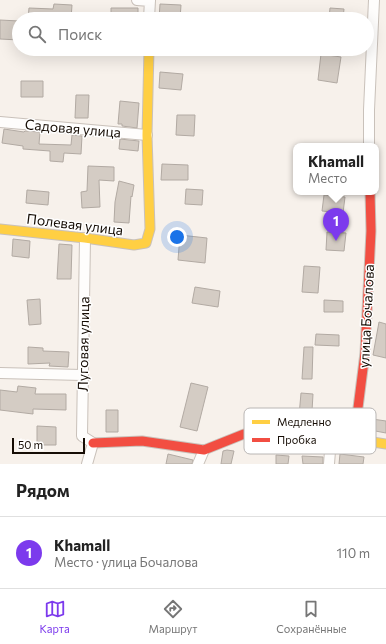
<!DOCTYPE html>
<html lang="ru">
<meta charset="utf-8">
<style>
:root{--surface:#fff;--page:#f6f6f6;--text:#222;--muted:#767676;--line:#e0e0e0;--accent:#7c3aed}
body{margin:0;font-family:Commissioner,sans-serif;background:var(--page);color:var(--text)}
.scale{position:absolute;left:12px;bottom:10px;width:73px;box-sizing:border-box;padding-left:4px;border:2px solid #150c04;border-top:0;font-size:11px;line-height:14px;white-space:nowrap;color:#150c04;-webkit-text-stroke:3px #fff;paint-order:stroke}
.you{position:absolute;left:177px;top:237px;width:14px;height:14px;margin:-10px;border:3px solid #fff;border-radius:50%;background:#1a73e8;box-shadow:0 0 0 6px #1a73e833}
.badge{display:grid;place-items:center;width:26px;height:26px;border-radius:50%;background:var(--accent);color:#fff;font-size:13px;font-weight:700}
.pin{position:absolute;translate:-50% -33px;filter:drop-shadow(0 1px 2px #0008)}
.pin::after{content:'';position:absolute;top:21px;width:14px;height:12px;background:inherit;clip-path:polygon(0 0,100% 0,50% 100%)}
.popup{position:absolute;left:293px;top:143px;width:86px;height:52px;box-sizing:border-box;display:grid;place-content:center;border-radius:8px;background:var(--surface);filter:drop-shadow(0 1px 3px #0005);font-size:13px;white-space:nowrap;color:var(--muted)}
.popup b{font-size:15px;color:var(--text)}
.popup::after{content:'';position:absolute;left:50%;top:100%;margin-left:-8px;border:8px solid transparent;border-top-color:var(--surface)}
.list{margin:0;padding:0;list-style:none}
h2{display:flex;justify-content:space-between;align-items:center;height:52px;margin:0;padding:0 16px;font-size:17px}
h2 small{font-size:13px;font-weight:400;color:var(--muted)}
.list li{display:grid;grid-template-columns:26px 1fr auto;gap:12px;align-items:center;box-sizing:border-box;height:72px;padding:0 16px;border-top:1px solid var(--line)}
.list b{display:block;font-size:15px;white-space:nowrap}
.list p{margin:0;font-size:13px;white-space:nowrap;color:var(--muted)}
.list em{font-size:13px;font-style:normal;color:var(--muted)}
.icon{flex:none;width:22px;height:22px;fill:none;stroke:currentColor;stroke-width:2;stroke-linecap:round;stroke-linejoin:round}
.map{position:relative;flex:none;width:386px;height:464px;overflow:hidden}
.search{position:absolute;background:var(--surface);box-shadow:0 4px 16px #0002;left:12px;right:12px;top:12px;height:44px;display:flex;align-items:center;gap:10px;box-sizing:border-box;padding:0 14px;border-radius:22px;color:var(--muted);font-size:15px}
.sheet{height:124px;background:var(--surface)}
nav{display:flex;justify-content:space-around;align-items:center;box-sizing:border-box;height:56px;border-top:1px solid var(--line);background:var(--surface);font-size:11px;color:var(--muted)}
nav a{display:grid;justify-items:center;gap:2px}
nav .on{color:var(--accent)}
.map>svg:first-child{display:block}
.building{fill:#d4ccc4;stroke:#b2aaa3}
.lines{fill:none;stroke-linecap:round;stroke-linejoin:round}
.street-casing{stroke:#c9c1ba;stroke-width:12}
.slow-casing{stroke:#c9c1ba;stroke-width:11}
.jam-casing{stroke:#c9c1ba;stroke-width:11}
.street{stroke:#fefdfc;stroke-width:10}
.slow{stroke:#ffcf43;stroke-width:9}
.jam{stroke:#f24e42;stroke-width:9}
.labels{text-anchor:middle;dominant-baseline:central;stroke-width:3;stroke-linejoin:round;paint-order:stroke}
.street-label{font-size:14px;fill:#150c04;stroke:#fff}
.key{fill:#fff;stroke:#b9b6b4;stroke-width:1}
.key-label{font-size:11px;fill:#150c04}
</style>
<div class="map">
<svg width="386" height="464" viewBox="0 0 386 464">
<rect width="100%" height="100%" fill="#f7f1eb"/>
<path class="building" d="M54 4 72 5 71 19H28L29 8 53 9Z
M160 4 181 5 180 19H159Z
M111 8H138V19H111Z
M330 8 344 9 343 19H329Z
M0 20 19 21V40L0 39Z
M321 54 341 57 337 83 318 80Z
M160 72 183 74 181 90 159 88Z
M21 81H43V97H21Z
M76 95H89L88 118H75Z
M120 101 139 103 137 128 122 126V124H118Z
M177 115H195L194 136 176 135Z
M4 129 24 132 25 131 40 132 39 144 71 145 72 135 82 136 81 154 64 153 63 162 50 161V151L23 149V146L2 143Z
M120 139 139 141 138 151 119 149Z
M162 164 188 165V180H161Z
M88 166 114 167V181L99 180 100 207 82 208 81 192 87 191Z
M119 181 134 185 132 197 131 196 129 223 114 222 115 202Z
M186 189 203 190 202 205 185 204Z
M27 190 49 192 48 205 26 203Z
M324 195 345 197 343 213 322 211Z
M327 232 346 233 344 251 326 250Z
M180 235 207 238 205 263 178 260Z
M13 239 30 241 29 258 12 256Z
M59 244 72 245 71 279H57Z
M304 266 320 267 318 293 302 292Z
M195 287 220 291 218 307 192 303Z
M40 299 41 324 29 325 27 300Z
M324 300 343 301V312H324Z
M379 322 386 324V358L373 355Z
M316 334 339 335V346L315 345Z
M28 347 43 348V351L69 352 68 367 49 366 50 363 28 364Z
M304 347H313L312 379H302Z
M191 383 208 387 197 431 180 427Z
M18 386 36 388 35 394H66V410L33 409V414L0 410V390L17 392Z
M301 393 313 394 312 411 338 415 336 430 318 429 319 418H300V416H299Z
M106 410H118V432H106Z
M372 419 386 421V433L370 430Z
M37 426 56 427V445H37Z
M227 450 234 451 231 464H221L223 451Z
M168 454 193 460 192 464H166Z
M340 454 364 457 363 464H339Z
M276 455 289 456 288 464H276Z
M302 456 323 457V464H303Z"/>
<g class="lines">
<defs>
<path id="street" d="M137 0 150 1
M149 19 150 0
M0 122 147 135
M369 146V110L374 0
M85 238 82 436 93 443 87 464
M0 373 82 375
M198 464 204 450
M329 464 331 438"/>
<path id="slow" d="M0 229 85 238 134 245 146 243 150 229 147 135 149 49
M255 434 354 439 386 444"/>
<path id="jam" d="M354 439 365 353 371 231 370 192
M93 443 142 441 204 450 244 434H255"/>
</defs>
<use href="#street" class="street-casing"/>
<use href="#slow" class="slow-casing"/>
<use href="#jam" class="jam-casing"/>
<use href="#street" class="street"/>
<use href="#slow" class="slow"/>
<use href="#jam" class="jam"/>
</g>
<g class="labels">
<g class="street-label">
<text transform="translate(73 128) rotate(5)">Садовая улица</text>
<text transform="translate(75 224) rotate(7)">Полевая улица</text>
<text transform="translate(366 316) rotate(-87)">улица Бочалова</text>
<text transform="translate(83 344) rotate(-89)">Луговая улица</text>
</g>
</g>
<rect x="244" y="408" width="132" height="46" rx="6" class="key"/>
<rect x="252" y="420" width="18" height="4" fill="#ffcf43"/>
<rect x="252" y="438" width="18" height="4" fill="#f24e42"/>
<g class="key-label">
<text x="277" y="426">Медленно</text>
<text x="277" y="444">Пробка</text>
</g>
</svg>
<div class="scale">50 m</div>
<div class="you"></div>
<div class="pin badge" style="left:336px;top:241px">1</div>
<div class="popup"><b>Khamall</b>Место</div>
<div class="search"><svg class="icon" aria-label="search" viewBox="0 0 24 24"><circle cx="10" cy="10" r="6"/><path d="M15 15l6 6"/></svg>Поиск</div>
</div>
<section class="sheet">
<h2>Рядом<small></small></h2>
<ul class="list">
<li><span class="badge">1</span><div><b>Khamall</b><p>Место · улица Бочалова</p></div><em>110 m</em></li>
</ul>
</section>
<nav>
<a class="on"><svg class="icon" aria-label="map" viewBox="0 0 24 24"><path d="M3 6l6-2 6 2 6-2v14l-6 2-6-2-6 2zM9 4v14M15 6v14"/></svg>Карта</a>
<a><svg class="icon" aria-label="directions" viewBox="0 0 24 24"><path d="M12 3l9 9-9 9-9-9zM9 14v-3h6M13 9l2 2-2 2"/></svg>Маршрут</a>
<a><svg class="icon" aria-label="saved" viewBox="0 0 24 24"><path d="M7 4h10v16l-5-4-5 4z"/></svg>Сохранённые</a>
</nav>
